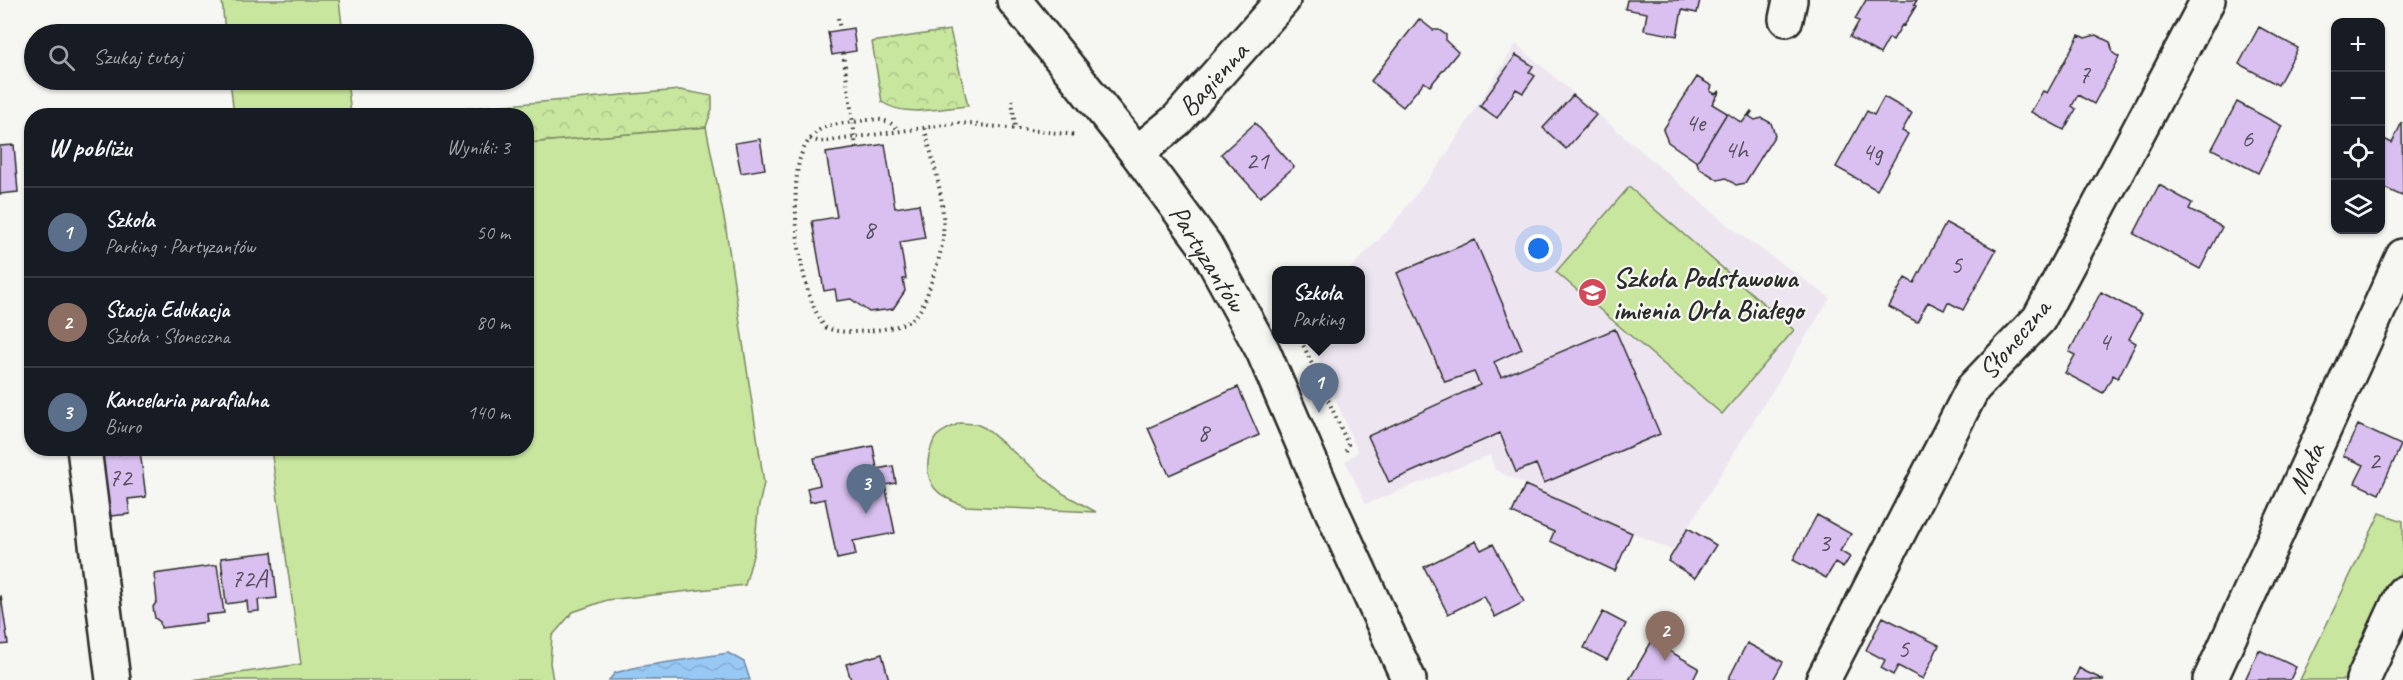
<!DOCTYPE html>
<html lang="pl">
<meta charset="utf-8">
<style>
:root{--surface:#171b24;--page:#242831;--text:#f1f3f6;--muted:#9ea1a6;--line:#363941;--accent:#d1495b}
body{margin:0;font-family:Caveat,sans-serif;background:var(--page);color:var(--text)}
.controls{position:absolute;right:18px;top:18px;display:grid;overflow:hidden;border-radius:12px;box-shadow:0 2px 4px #0004}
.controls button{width:54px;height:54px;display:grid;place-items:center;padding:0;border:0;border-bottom:2px solid var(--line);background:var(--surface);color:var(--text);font:30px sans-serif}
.you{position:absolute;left:1539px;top:249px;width:21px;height:21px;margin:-15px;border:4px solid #fff;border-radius:50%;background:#1a73e8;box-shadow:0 0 0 9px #1a73e833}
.badge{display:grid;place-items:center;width:39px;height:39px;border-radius:50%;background:var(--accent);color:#fff;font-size:20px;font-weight:700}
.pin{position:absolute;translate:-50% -50px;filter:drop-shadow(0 2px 3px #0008)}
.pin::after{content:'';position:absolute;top:32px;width:21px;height:18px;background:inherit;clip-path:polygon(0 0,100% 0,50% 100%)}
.popup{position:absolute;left:1272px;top:266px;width:93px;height:78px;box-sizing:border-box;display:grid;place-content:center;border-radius:12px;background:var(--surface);filter:drop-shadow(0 2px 4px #0005);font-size:20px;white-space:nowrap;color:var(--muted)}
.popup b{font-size:22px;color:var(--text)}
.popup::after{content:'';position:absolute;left:50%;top:100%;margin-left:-12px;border:12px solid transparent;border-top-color:var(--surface)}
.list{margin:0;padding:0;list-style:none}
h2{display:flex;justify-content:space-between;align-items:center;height:78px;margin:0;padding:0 24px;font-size:26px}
h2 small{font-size:20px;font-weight:400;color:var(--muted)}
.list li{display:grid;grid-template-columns:39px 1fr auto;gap:18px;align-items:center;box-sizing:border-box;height:90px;padding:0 24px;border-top:2px solid var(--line)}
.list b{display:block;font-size:22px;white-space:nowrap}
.list p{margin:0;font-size:20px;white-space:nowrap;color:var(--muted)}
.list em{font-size:20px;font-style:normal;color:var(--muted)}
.icon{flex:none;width:33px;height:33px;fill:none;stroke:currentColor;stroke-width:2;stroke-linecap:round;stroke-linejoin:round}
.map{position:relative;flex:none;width:2403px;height:680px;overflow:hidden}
.search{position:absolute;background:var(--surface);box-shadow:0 2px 4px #0004;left:24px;top:24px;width:510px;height:66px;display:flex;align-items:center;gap:15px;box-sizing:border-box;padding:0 21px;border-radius:33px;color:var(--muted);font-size:22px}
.panel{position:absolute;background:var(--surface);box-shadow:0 2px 4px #0004;left:24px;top:108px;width:510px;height:348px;border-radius:24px}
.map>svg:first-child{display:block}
.built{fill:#ede6f1}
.grass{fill:#c8e69e;stroke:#7a8864;stroke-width:1.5}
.forest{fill:url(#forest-crowns);stroke:#7a8864;stroke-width:1.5}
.water{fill:url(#water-waves);stroke:#6c89a4;stroke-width:1.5}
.building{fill:#d9c0f0;stroke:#2b2b2b;stroke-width:1.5}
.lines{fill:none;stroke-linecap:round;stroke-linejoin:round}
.minor-casing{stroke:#2b2b2b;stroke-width:38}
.path{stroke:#2b2b2b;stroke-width:4;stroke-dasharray:1.5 4.5;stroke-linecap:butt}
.minor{stroke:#f6f6f2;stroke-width:33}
.labels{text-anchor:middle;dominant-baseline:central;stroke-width:4.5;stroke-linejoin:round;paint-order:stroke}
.number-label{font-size:26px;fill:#56505c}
.street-label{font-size:28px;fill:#2b2b2b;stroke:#f6f6f2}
.poi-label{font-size:28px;font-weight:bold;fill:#2b2b2b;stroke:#f6f6f2;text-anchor:start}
</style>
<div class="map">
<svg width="2403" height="680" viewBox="0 0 2403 680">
<defs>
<pattern id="forest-crowns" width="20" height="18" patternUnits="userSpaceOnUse" patternTransform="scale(1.5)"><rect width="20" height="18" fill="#c8e69e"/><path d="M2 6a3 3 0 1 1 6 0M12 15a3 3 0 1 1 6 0" fill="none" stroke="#acc588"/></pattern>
<pattern id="water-waves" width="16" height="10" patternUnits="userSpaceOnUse" patternTransform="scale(1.5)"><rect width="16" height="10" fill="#98c8f4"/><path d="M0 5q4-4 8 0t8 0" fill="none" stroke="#83acd1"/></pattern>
</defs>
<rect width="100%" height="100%" fill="#f6f6f2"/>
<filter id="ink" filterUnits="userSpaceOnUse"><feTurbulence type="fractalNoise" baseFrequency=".0167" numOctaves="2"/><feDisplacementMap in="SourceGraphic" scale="12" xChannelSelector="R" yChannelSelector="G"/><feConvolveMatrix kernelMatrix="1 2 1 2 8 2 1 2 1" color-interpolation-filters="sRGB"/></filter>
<g filter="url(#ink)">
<path class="built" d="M1516 44 1730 227 1830 298 1673 551 1495 470 1490 455 1366 504 1345 461 1358 452 1310 340H1361V270H1349L1389 229 1443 160Z"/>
<path class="grass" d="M222 0H339L343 34H225Z
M230 80H347L351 115H234Z
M706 127 725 223 764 483 758 510 754 552 745 585 607 600 573 612 552 636 550 663 553 680H192L301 664 271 449 526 448 527 143Z
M1629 187 1794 330 1722 414 1556 272Z
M960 423 976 424 985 428 1062 493 1096 512 965 506C939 497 923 486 929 455 931 449 932 442 936 437 942 430 952 427 960 423Z
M2380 513 2403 521V566L2350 680H2300Z"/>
<path class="forest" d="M950 30 968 106C941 108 905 118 882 102L872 42Z
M680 90 712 96V109L706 127 527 143 526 116 390 115Z"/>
<path class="water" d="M728 653 744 662 750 680H609L615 673 637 667Z"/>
<path class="building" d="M1627 0H1700L1697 13 1682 10 1677 36 1644 30 1647 13 1625 9Z
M1866 0H1917L1914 5 1916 6 1904 26 1902 25 1893 40 1889 38 1880 54 1850 37 1859 21 1855 19Z
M1419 19 1433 30H1439L1446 35V41L1458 52 1430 86 1424 82 1403 107 1371 81Z
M2259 27 2298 48 2278 85 2239 64Z
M853 28 856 51 832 55 828 32Z
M2079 35 2085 38 2096 35 2110 42 2113 53 2119 57 2094 104 2078 95 2072 106 2076 109 2064 130 2031 112 2043 91 2047 93Z
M1516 55 1533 66 1529 72 1535 76 1523 93 1516 89 1497 118 1480 106Z
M1697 77 1712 86 1710 91 1715 94 1720 91 1712 104 1727 113 1697 162 1668 142 1663 130Z
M1573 95 1596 115 1566 149 1543 128Z
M1884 97 1912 113 1902 131 1908 134 1877 190 1836 167 1867 111 1874 115Z
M2237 102 2282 126 2258 173 2212 149Z
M1751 111 1752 112 1749 116 1755 120 1762 118 1771 123 1775 135 1745 183 1736 185 1726 178 1718 180 1699 168 1697 162 1727 113 1742 123Z
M2402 122 2403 193 2402 196 2380 186V137L2392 143Z
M1255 123 1294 167 1260 197 1221 154Z
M760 139 765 169 741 173 735 143Z
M885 144 895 208 919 204 925 238 900 242 906 279H903L905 291 893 309 869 312 851 299 837 301 835 289 824 291 812 221 837 217 826 153Z
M14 145 18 192 0 194V146Z
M2159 185 2192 203 2189 209 2222 227 2200 269 2134 234Z
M1946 223 1996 250 1963 310 1948 302 1944 310 1928 302 1917 322 1889 307 1905 278 1914 283Z
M1475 240 1522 349 1494 362 1501 377 1615 329 1660 434 1544 483 1536 464 1516 472 1500 433 1389 482 1368 436 1480 385 1474 372 1445 382 1397 273Z
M2101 292 2142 314 2129 339 2136 343 2118 378 2113 375 2103 393 2065 373 2075 355 2069 352Z
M1238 387 1259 435 1169 475 1148 428Z
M2358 425 2401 445 2379 494 2355 483 2364 465 2343 456Z
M873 446 877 469 893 466 896 483 885 485 895 533 853 541 856 555 837 559 825 499 810 502 807 488 820 485 814 458Z
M140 451 146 497 128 499 130 514 101 517 94 457Z
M1525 485 1632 533 1615 571 1550 541 1554 532 1512 513Z
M1817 515 1851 534 1840 551 1850 557 1843 568 1835 563 1826 578 1793 560Z
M1688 528 1716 545 1695 578 1668 561Z
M1476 541 1481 550 1493 544 1524 602 1495 617 1484 596 1448 614 1424 567Z
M272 552 277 598 258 600 259 611 248 612 247 601 226 604 221 558Z
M217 565 224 613 206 615 207 622 161 628 160 622 155 618 153 607 157 601 154 574Z
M1 596 8 644 0 645V597Z
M1603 612 1626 624 1607 660 1584 648Z
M1883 617 1939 645 1923 679 1898 666 1893 675 1881 668 1885 660 1866 650Z
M1652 641 1699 668 1693 680H1629Z
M1747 643 1783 662 1773 680H1728Z
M2259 650 2296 667 2290 680H2245Z
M882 654 889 680H851L846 664Z
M2079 668 2084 671 2104 680H2074Z"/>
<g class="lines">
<defs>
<path id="minor" d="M1014 0 1137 153 1205 245 1263 351 1330 507 1409 680
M1786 19 1790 0
M1137 153 1177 120 1283 0
M84 448 113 680
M1823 680 1973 388 2039 319 2208 0
M2210 680 2403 256
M2363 680 2403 593"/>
</defs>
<use href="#minor" class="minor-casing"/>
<path class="path" d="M838 18 840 30
M843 53 853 122C869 120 887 115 898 130
M1012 100 1015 128
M810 139 821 142 960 123 1077 135
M856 148 853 122C842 124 827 124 818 131 810 137 803 148 800 158 789 197 799 297 826 328 844 334 858 332 876 330 916 325 920 317 932 280 936 268 940 256 942 244 948 205 933 163 924 126
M1301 340 1348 444 1345 454"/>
<use href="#minor" class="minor"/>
</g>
</g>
<defs>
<symbol id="school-disc" viewBox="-11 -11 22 22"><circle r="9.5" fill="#d1495b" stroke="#f6f6f2"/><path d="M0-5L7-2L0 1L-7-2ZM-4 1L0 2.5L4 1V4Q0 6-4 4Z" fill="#fff"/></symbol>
</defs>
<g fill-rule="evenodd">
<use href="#school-disc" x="1576" y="276" width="33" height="33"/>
</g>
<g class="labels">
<g class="number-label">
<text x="2084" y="74">7</text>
<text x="1695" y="122">4e</text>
<text x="2247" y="138">6</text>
<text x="1736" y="149">4h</text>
<text x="1872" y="151">4g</text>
<text x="1257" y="160">21</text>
<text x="869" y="229">8</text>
<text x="1956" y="264">5</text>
<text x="2104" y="341">4</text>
<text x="1203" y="432">8</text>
<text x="2374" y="460">2</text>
<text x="120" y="477">72</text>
<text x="1824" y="542">3</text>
<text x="249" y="578">72A</text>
<text x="1903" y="648">5</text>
</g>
<g class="street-label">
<text transform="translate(1213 79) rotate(-48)">Bagienna</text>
<text transform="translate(1208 258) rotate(58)">Partyzantów</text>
<text transform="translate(2014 339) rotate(-50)">Słoneczna</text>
<text transform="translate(2306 468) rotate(-66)">Mała</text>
</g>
<g class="poi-label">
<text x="1613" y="277">Szkoła Podstawowa<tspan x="1613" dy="32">imienia Orła Białego</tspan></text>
</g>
</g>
</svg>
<div class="controls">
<button>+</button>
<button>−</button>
<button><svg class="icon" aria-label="locate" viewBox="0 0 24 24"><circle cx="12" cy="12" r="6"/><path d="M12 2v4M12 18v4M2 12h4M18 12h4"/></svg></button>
<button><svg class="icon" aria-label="layers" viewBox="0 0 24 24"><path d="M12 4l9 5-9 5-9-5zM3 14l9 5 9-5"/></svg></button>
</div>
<div class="you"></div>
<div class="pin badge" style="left:1319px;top:413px;background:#5c6f8a">1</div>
<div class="popup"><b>Szkoła</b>Parking</div>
<div class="pin badge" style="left:1665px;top:661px;background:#8d6e63">2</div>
<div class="pin badge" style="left:866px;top:514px;background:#5c6f8a">3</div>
<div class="search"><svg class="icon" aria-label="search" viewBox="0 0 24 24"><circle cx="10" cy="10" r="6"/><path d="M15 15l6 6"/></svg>Szukaj tutaj</div>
<section class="panel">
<h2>W pobliżu<small>Wyniki: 3</small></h2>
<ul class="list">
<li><span class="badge" style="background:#5c6f8a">1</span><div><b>Szkoła</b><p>Parking · Partyzantów</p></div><em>50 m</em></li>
<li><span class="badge" style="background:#8d6e63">2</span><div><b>Stacja Edukacja</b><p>Szkoła · Słoneczna</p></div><em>80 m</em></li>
<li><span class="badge" style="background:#5c6f8a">3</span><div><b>Kancelaria parafialna</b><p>Biuro</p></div><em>140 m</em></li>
</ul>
</section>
</div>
